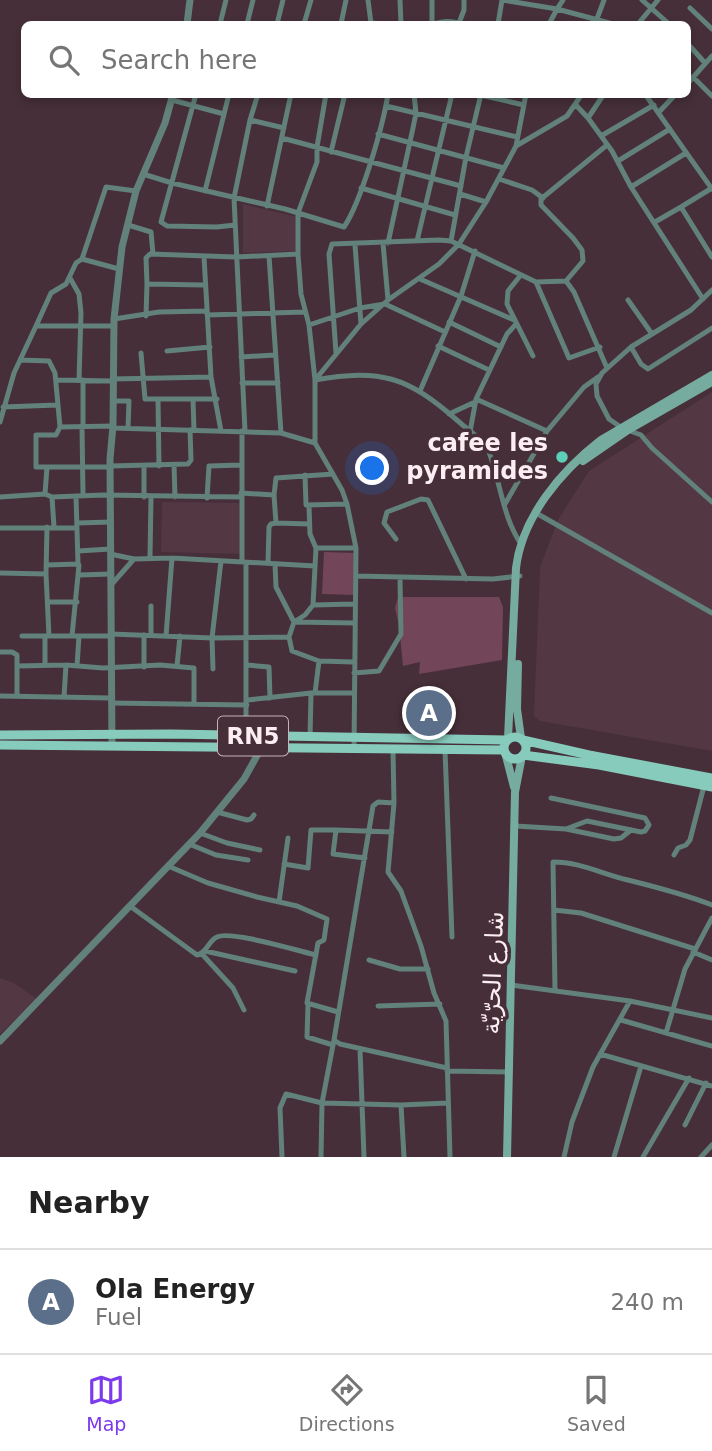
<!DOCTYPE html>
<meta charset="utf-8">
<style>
:root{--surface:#fff;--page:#f2f2f2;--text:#222;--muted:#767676;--line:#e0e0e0;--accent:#7c3aed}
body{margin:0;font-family:"DejaVu Sans","Noto Naskh Arabic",sans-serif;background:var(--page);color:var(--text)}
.you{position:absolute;left:373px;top:469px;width:24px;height:24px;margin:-18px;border:5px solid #fff;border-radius:50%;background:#1a73e8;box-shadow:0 0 0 10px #1a73e833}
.badge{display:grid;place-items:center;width:46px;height:46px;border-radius:50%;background:var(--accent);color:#fff;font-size:23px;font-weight:700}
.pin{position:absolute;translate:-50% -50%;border:4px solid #fff;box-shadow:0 2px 7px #0006}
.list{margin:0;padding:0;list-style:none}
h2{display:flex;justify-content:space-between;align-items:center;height:91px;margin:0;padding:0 28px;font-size:30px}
h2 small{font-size:23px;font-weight:400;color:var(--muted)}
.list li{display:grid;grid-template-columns:46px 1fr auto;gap:21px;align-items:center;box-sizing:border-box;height:105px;padding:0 28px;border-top:2px solid var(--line)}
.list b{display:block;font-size:26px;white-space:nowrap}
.list p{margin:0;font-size:23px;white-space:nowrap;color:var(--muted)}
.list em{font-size:23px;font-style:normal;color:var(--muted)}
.icon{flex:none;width:38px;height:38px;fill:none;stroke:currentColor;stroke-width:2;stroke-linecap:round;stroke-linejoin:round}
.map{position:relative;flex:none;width:712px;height:1157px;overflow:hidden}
.search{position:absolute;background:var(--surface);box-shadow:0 4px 10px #0003;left:21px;right:21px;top:21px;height:77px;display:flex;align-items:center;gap:18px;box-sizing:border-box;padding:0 24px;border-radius:10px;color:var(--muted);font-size:26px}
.sheet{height:196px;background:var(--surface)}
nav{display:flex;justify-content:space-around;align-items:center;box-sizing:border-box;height:98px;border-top:2px solid var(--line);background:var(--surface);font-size:19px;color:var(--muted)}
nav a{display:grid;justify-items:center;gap:4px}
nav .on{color:var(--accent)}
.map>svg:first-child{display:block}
.built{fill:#533743}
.green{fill:#724558}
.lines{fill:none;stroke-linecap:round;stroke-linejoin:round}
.minor{stroke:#61817a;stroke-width:5}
.tertiary{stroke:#61817a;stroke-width:7}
.secondary{stroke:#76ab9f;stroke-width:8}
.primary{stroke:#86cbbc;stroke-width:9}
.poi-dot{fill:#5dceb8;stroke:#462f38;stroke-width:2.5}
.labels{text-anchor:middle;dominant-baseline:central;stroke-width:7;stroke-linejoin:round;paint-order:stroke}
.shield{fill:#462f38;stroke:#c5b4ba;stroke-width:2}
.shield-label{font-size:23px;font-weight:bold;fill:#fcedf2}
.poi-label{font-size:24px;font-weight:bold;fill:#fcedf2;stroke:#462f38;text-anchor:end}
.street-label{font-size:24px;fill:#fcedf2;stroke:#462f38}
</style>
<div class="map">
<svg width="712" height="1157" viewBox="0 0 712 1157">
<rect width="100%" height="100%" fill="#462f38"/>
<path class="built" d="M243 204 297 217 298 251 243 253Z
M712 392V751L540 721 534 716 540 567 558 520 589 471Z
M162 502 241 503 240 554 161 552Z
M0 978 14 983 37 999 0 1034Z"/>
<path class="green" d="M324 552 356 553 355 595 322 594Z
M398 597H499L503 607 502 660 419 674 420 662 403 666 399 625 395 608Z"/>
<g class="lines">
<path class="minor" d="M368 0 371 23C383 24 420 27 432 24 444 21 446 21 459 23L464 10V0
M400 0 401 24
M502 0 557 9 549 24
M563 0 557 9 613 24
M642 0 669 24
M690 8 712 29
M220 24 226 0
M247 24 253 0
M277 24 283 0
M304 24 311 0
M341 24 346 0
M432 24V0
M498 24 502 0
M595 24 604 0
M638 24 658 0
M688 44 705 63
M693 77 712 96
M688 83 712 56
M196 94 161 222 167 226 217 227 235 225
M326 94 317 147V162L298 213V254L301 294 309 325 315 380V443L342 490 347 504 356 548 354 749
M476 94 524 105
M645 94 712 189
M172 100 224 114
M575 104 588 118 612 151 631 187 703 299
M386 106 517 137
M659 112 676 94
M588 118 604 94
M250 120 284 128
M378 134 504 168
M601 136 654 105
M282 138 461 186
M516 146 567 116 582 94
M331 152 345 94
M618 161 670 129
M143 174 172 183 285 209 344 227C361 202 383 126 388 94
M499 179 532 190 543 198
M631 187 686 153
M361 188 455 215
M712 188 681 207 712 257
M205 191 229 94
M460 194 486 202
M267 206 291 94
M655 222 681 207
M128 225 151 232 153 254
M417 241 452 94
M451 241 466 157 481 94
M383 243 388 300
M388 243 413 128 416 113 414 94
M355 245 361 324
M269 256 281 433
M204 257 211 377 221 431
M82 259 119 269
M520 276 508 291 507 304 533 356
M70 278 79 294 81 313 79 380
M420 279 514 320
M566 281 574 292 607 368
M536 282 569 358 600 347
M147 284 146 258 150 254 236 257 298 254
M712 290 691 310 631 347 602 373 596 384 597 396 609 419 622 428 641 435 652 448 712 502
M628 300 652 334
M207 315 305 312
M146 316 147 284 204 285
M114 319 159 312 207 311
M449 322 501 347
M309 325 360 308 385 304 445 332
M36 326 51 293 66 284 76 263 82 259 106 187 136 191
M438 346 489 370
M631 347 641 364 648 369 712 328
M167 351 210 347
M141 353 145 399H217
M336 353 329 254 332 244 439 240 451 241 536 282 566 281 583 261 582 250 573 238 541 205V199L607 145
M241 357 275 355
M20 360 49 361 55 373 60 427 56 435H36V467H110
M113 379 211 377
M56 380 113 381
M83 380V426
M315 380 361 324 388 300 439 264 459 244 486 202 516 146 526 94
M315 380C381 368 408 377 458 421 468 430 484 440 489 452 500 481 503 518 521 544
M242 383H278
M420 391 461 296 475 251
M158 399 159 466
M193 399 194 430
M476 399 547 431 584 387 598 377
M113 401H129L128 428
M3 407 57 405
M449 414 475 402
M0 422 14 373 36 326H114
M82 426 83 495
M60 427 113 426
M113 428 281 433 315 443
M245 431 234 198 250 120 258 94
M470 432 476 399 507 334 516 324
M174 465 175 497
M110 466 188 464 191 460 190 430
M144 466V497
M305 475 306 505 347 504
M241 493 274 495 276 523 309 524
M45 494 47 467
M274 495 276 478 333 474
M76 496 78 564
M0 497 45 494 52 497 103 495 241 497
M52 497 54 527
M207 498 209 466 241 465
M505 504 547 431
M309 506 310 534 316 548
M536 513 712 613
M77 523 111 522
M47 527 46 574 49 636
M0 528H77
M396 539 384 523 387 512 421 499 428 500 466 579
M78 551 110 549
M110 554 134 559 172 558 315 566
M150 558 151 497
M242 562V431
M246 562V746
M268 563 269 527 271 524 276 523
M275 564 276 587 294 622 355 623
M46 565 78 564 79 565 72 636
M0 573 46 574
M79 575 111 574
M356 576 493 579 520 576
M111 585 134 559
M48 602H77
M354 604 313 605 316 548H356
M313 605 305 615 294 622 289 637 292 651 319 661
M111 634 212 638 289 637
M151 635V606
M22 636H111
M166 636 172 558
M0 652H12L17 655V696
M45 665V636
M247 665 269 667 270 698
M17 666 66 665 103 668 160 665 194 668V704
M77 666 79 636
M177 666 180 636
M144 667V635
M213 669 212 638 221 561
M354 673 379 671 401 634 400 578
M315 693 319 661 354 662
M0 696 111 698
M64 697 66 665
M248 700 311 693H354
M111 703 247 705
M310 738 311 693
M393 750 394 803 388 872 401 891 421 946 434 993 446 1021 450 1157
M445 750 452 937
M394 803 378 802 373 806 334 1040 340 1044 447 1068
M217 812 247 820 251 819 254 815
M515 826 566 829 587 821 641 832 645 831 649 825 645 818 551 798
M566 829 614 839 621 838 631 830
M200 833 227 843 260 850
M189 844 216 855 248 860
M674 855 678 848 686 845 690 840 704 786
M365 858 333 854 336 830 392 832
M284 864 308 868 311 830H336
M168 866 208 883 257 897 297 906 327 919 324 940 318 943 307 1003 338 1012
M279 902 288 838
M130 906 197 955C208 952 208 941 217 937 230 930 299 951 316 955
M554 910 581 913 695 949
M205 951 295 971
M693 952 712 960
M202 954 233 988 244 1010
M369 960 400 969H428
M511 985 630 1001 712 1018
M555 991 553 862C580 862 602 874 628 880 656 887 684 894 712 905
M308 1005 307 1037 333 1045
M378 1006 440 1004
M621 1020 712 1046
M666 1033 685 969 712 918
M360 1049 364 1157
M600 1054 712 1086
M447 1071 510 1072
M401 1105 404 1157
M685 1125 706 1083
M282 1157 280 1108 286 1094 322 1103 401 1105 448 1103
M321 1157 322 1103 334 1040
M564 1157 572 1122 593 1067 630 1001
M614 1157 641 1066
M643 1157 689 1078
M701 1157 712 1145"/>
<path class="tertiary" d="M187 24 190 0
M112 746 110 459 113 426 114 319 122 247 136 191 165 123 173 94
M0 1041 200 833 244 779 268 736"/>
<path class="secondary" d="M583 461 628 430 712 382
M518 664 517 709 521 738
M508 738 516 568C522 517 561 471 601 440L712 375
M506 756 514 787
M507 1157 515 792 522 756"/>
<path class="primary" d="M0 735 171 734 506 740
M504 748a11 11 0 1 1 22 0a11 11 0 1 1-22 0Z
M523 740 589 755 712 778
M0 745 503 750
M523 755 599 765 712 787"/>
</g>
<circle class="poi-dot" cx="562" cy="457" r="7"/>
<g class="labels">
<rect class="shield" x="218" y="716.5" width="70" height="39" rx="5"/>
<g class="shield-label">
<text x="253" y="736">RN5</text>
</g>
<g class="poi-label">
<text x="548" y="443">cafee les<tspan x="548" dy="28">pyramides</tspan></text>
</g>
<g class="street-label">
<text transform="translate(493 973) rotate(-88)">شارع الحرّيّة</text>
</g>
</g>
</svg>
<div class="you"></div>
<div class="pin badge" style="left:429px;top:713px;background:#5c6f8a">A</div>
<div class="search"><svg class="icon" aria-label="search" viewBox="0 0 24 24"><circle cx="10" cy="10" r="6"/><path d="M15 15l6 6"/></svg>Search here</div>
</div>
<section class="sheet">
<h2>Nearby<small></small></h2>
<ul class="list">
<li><span class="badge" style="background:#5c6f8a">A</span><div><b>Ola Energy</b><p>Fuel</p></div><em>240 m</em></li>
</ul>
</section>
<nav>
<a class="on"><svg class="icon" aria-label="map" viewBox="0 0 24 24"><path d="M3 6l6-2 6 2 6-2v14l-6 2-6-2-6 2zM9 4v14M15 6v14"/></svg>Map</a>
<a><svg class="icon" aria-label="directions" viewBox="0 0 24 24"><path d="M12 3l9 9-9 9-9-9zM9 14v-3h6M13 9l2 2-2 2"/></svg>Directions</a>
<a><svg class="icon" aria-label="saved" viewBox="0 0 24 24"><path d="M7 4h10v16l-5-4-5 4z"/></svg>Saved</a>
</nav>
